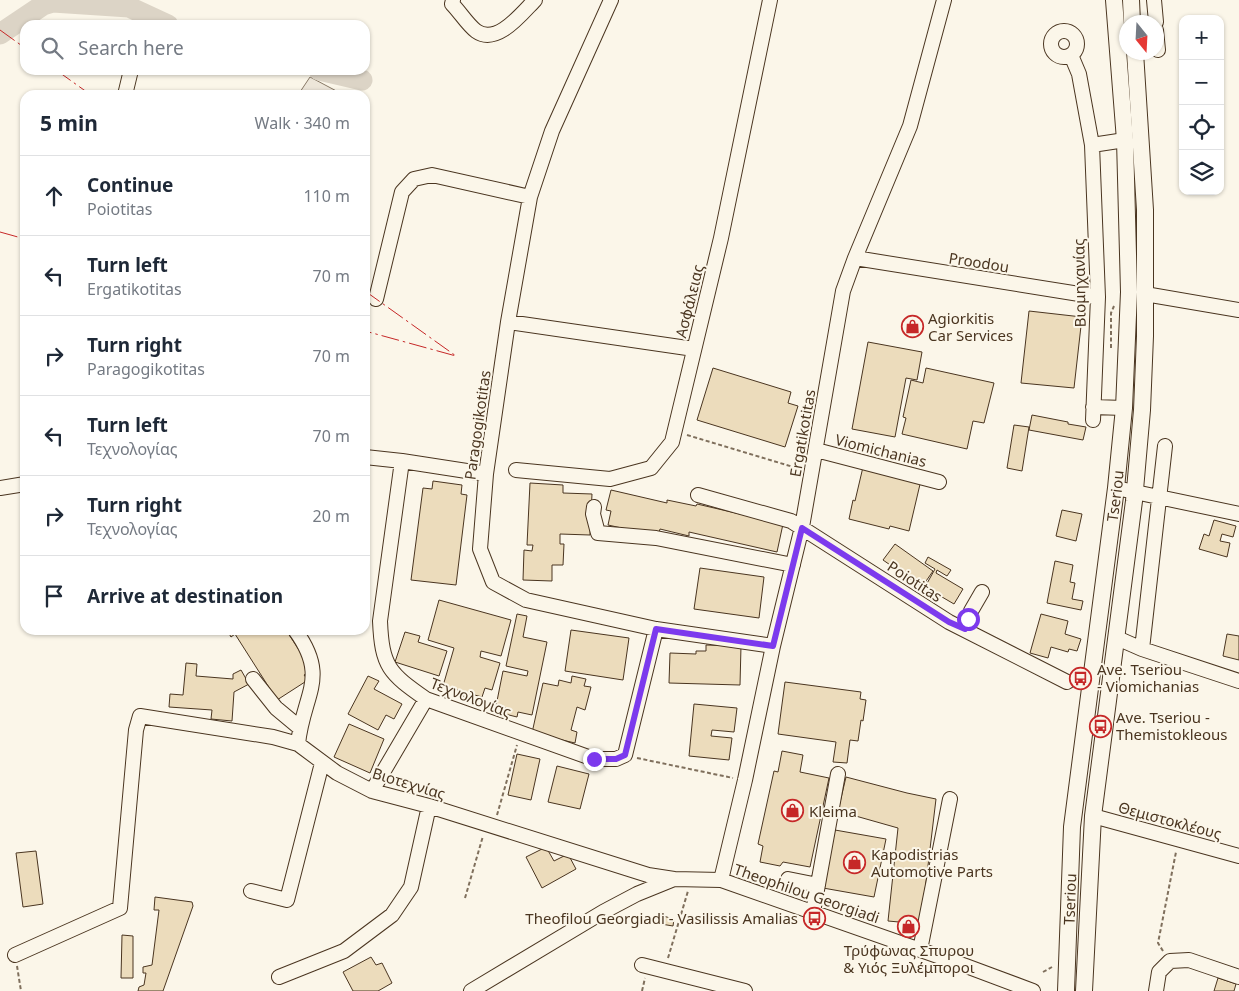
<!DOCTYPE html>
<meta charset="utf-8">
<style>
:root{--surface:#fff;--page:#f2f2f3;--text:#1f2937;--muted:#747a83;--line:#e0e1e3}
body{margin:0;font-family:"Noto Sans",sans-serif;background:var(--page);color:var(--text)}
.controls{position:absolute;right:15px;top:15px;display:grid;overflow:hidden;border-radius:10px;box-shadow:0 1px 4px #0004}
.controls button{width:45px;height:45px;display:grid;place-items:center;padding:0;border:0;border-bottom:1px solid var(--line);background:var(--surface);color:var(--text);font:25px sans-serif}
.compass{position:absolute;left:1119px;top:15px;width:45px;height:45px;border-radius:50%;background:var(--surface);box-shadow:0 1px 4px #0004;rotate:162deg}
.stop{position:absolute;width:15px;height:15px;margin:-11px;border:4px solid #7c3aed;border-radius:50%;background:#fff}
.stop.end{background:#7c3aed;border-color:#fff;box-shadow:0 1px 5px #0008}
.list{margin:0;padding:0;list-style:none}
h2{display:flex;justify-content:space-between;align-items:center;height:65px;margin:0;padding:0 20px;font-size:21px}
h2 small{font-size:16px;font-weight:400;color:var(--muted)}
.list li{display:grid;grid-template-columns:32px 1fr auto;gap:15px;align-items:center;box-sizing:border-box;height:80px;padding:0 20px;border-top:1px solid var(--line)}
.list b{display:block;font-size:19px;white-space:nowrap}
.list p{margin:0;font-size:16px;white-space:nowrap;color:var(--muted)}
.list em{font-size:16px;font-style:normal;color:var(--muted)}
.icon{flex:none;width:28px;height:28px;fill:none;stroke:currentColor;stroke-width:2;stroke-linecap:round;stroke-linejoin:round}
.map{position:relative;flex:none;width:1239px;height:991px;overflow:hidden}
.search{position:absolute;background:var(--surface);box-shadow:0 1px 4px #0004;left:20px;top:20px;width:350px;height:55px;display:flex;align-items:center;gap:12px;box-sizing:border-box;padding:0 18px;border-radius:15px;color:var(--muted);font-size:19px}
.panel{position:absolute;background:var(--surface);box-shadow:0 1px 4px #0004;left:20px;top:90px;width:350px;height:545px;border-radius:15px}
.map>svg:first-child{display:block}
.green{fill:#ede6d9;stroke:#887966}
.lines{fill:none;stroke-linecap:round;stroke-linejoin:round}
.river{stroke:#dcd4c6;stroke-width:21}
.building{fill:#ecdcbc;stroke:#4a3520}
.minor-casing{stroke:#4a3520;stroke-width:16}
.major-casing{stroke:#4a3520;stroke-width:18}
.path{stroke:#7f6f5c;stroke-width:2;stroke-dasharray:4 2.5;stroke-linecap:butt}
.minor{stroke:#fbf6e9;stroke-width:14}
.major{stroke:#fbf6e9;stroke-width:16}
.power{stroke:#c62828;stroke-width:1;stroke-dasharray:18 4 2.5 4;stroke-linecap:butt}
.route{stroke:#7c3aed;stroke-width:6}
.labels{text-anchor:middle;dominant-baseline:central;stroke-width:4;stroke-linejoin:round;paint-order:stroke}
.street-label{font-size:15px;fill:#4a3520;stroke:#fbf6e9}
.poi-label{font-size:15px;fill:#4a3520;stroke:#fbf6e9;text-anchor:start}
</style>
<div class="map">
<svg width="1239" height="991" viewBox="0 0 1239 991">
<rect width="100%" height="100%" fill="#fbf6e9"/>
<path class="green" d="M310 77 344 95H298Z"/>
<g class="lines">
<path class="river" d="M0 34 43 5 53 2 129 7 168 25
M319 70 362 80"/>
</g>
<path class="building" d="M1029 311 1082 317 1074 388 1021 383Z
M868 342 922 352 917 380 906 378 895 437 852 429Z
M713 368 791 392 788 403 798 406 785 447 697 420Z
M926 368 994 383 984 423 973 421 967 449 902 434 906 418 903 417 911 380 923 383Z
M1032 415 1068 422V424L1086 427 1083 440 1029 430Z
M1014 425 1029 427 1022 471 1007 468Z
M863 467 921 480 909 531 890 526 889 529 849 519 853 500 855 501Z
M433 481 462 485 461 494 467 495 456 585 411 580 423 488 432 489Z
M530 483 563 485V493L592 494 590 535 560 534V544H564L563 565H552V581L523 580 524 550 532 551 533 545H527Z
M611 490 667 503V500L696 506 697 504 783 524 777 552 689 532V536L660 529 658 536 608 525 611 511 606 510Z
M1062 510 1082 514 1076 541 1056 536Z
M1214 520 1236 526 1233 537 1222 534 1220 541 1230 543 1227 557 1199 549 1204 534 1209 536Z
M895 544 933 571 922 587 883 560Z
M928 557 951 570 947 576 937 570 936 573 963 589 954 604 925 587 935 569 925 563Z
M1055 561 1073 565 1070 582 1075 583 1072 599 1083 601 1081 610 1047 603Z
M700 568 764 577 759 618 694 609Z
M439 600 511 620 501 656 481 651 480 657 500 663 492 690 485 688 482 697 471 694 470 698 460 695 461 691 443 686 454 648 428 640Z
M517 614 527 616 523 637 547 642 532 715 518 712 517 717 505 714 506 708 496 706 503 671 527 676 528 671 506 666Z
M1041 614 1068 621 1065 634 1081 639 1077 651 1069 649 1068 652 1051 647 1048 658 1030 653Z
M227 630H286L312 670 304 675 308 680 277 700 235 634 231 637Z
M571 630 629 638 623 680 565 671Z
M405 632 420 636 418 642 447 651 439 676 395 662Z
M1227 634 1239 636V660L1223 656Z
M706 645 741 646 740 685 669 683 670 653 696 654V651H706Z
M186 663 197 664 196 676 233 679V674L241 670 249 684 234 692 232 721 211 719 212 710 169 707 170 694 183 695Z
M368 676 379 681 374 689 402 704 394 719 386 715 378 730 348 714Z
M572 676 586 679 584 686 591 687 585 710 577 707 571 730 577 732 575 743 532 733 543 683 558 686 559 680 571 683Z
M785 682 861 692 860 699 866 700 863 721 861 720 858 741 850 740 847 763 833 762 836 742 778 734Z
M694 704 737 708 734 732 712 730 711 736 732 738 729 760 689 756Z
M349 724 384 739 370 773 334 757Z
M782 751 803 755 800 772 829 778 810 867 783 862 780 866 760 862 763 846 758 844 774 771 778 772Z
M517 754 540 759 531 800 508 795Z
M557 766 589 774 580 809 548 802Z
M846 777 907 793 936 799 921 924 888 921 898 828 838 811Z
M835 830 886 839 874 897 823 888Z
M546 847 554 861 568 854 576 869 542 888 526 857Z
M36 851 43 904 23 907 16 853Z
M155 897 192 902 193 906 163 991H138L139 987 144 985 146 973H143V967L152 965 159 910H154Z
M663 916 674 919 673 926 661 924Z
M122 935 133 936V978H121Z
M371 957 376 965 382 963 392 983 378 991H353L343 972Z
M1218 978 1236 984 1234 991H1214Z"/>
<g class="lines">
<defs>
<path id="minor" d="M453 0 452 4C460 12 467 24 476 31 497 46 522 13 535 0
M611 0 552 131 530 197 508 322 486 474 480 549 493 582 526 600 656 629 773 646
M1154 0 1156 22
M1156 30 1158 50
M1051 44a13 13 0 1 1 26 0a13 13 0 1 1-26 0Z
M1071 55 1079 74 1092 145 1098 297 1093 420
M125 95 131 70
M1092 145 1125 140
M855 258 1098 297
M1145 294 1239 310
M376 299 402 192 414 179 432 175 530 197
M508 322 694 349
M1093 407 1124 408
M1165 446 1142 649 1239 681
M816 450 939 482
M365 457 402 461 486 474
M402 461 380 621C382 667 389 673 426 699L594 759H616L625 755 656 629
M516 470 610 479 651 468 672 442 721 238 770 0
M0 488 25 484
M1116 488 1239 514
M698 495 791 521 949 622 1067 682
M594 507 593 514 598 533 656 538 793 565
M965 629 971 611 982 592
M295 630C330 678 303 694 298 744
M1117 638 1142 649
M253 679 276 708 300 728
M372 791 426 699
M1093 816 1239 856
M788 879 818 885
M721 880 745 780 773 646 802 527 843 291 855 258 910 126 944 0
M251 891 287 900 322 763
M813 912 838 774
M920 950 950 799
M15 955 120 908 136 730 140 716 273 737 298 744 337 773 372 791 429 806 648 875 674 879
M642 965 745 991
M279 977 344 951 392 915 411 887 429 806
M471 991 603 912 637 894 674 879 721 880 966 966 1033 991
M1156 991 1159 972 1170 961 1189 960 1239 977"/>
<g id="major">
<path d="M1131 0 1132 22"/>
<path id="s1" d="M1066 991 1072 827 1116 488 1124 408 1129 292 1125 140 1114 0"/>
<path d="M1084 991 1093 816 1134 501 1142 410 1145 336V210L1135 52"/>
</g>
</defs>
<use href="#minor" class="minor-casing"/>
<use href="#major" class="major-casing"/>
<path class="path" d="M1111 348V313L1114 306
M687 435 800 469
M637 758 733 778
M497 815 517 745
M465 898 483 836
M1163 951 1158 943 1176 852
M668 958 688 891
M17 966 21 991
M1043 972 1052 967
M642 991 645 978"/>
<use href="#minor" class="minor"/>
<use href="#major" class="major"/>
<path class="power" d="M0 30 25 48
M56 70 91 95
M0 232 25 239
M365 291 456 356 365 331"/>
</g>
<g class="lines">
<path class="route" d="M594 759H616L625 755 656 629 773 646 802 528 949 622 965 629 968 619"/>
</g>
<defs>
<symbol id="shop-ring" viewBox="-11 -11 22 22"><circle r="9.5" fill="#fbf6e9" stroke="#c62828" stroke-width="1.5"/><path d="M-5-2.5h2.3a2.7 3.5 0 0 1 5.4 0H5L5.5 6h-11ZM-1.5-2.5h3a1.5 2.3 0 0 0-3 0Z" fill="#c62828"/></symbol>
<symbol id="bus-ring" viewBox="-11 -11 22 22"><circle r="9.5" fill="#fbf6e9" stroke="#c62828" stroke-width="1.5"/><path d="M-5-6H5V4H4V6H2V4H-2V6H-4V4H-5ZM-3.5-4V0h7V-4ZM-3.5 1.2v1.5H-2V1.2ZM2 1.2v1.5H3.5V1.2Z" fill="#c62828"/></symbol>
</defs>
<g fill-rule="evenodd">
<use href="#shop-ring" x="900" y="314" width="25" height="25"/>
<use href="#bus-ring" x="1068" y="666" width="25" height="25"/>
<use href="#bus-ring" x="1088" y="714" width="25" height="25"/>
<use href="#shop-ring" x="780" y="798" width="25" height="25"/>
<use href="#shop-ring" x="842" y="850" width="25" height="25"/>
<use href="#bus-ring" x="802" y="906" width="25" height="25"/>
<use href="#shop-ring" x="896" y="914" width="25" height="25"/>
</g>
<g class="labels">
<g class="street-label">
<text transform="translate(979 262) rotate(9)">Proodou</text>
<text transform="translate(1079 283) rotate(-91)">Βιομηχανίας</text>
<text transform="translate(689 301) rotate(-76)">Ασφάλειας</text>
<text transform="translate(477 425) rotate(-82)">Paragogikotitas</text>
<text transform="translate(802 433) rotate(-80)">Ergatikotitas</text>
<text transform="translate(881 450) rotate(14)">Viomichanias</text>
<text stroke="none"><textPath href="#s1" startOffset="498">Tseriou</textPath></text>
<text transform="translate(915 581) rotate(33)">Poiotitas</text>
<text transform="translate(471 697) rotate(21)">Τεχνολογίας</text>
<text transform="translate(409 783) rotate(17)">Βιοτεχνίας</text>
<text transform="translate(1170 820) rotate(15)">Θεμιστοκλέους</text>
<text transform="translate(807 893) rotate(19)">Theophilou Georgiadi</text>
<text stroke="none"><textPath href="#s1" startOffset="92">Tseriou</textPath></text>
</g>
<g class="poi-label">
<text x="928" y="318">Agiorkitis<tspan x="928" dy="17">Car Services</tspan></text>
<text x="1097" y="669">Ave. Tseriou<tspan x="1097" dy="17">- Viomichanias</tspan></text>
<text x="1116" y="717">Ave. Tseriou -<tspan x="1116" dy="17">Themistokleous</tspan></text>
<text x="809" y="811">Kleima</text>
<text x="871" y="854">Kapodistrias<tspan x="871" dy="17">Automotive Parts</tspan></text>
<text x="798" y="918" text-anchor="end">Theofilou Georgiadi - Vasilissis Amalias</text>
<text x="909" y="950" text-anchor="middle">Τρύφωνας Σπυρου<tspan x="909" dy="17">&amp; Υιός Ξυλέμποροι</tspan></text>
</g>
</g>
</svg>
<div class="controls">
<button>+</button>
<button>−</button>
<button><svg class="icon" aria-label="locate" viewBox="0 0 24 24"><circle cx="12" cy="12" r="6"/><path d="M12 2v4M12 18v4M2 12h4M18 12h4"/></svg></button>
<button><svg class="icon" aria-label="layers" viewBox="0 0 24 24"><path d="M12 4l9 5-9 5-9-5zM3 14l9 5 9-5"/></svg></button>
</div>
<svg class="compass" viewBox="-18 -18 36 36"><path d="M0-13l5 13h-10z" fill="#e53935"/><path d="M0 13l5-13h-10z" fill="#747a83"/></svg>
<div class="stop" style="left:968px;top:619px"></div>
<div class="stop end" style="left:594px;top:759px"></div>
<div class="search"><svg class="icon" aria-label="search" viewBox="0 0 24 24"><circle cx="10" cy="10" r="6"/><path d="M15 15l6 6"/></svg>Search here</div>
<section class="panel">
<h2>5 min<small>Walk · 340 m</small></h2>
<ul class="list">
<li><svg class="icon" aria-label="ahead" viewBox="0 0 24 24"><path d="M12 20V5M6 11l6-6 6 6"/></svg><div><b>Continue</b><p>Poiotitas</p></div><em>110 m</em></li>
<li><svg class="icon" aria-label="left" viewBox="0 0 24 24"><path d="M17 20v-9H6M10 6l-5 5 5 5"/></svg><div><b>Turn left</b><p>Ergatikotitas</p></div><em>70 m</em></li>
<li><svg class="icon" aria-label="right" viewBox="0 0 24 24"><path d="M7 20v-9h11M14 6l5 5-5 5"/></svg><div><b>Turn right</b><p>Paragogikotitas</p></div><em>70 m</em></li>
<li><svg class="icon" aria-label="left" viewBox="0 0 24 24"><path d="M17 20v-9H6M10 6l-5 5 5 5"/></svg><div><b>Turn left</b><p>Τεχνολογίας</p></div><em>70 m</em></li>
<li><svg class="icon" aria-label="right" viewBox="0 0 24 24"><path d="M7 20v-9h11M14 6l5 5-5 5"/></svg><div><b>Turn right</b><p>Τεχνολογίας</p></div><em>20 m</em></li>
<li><svg class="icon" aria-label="arrive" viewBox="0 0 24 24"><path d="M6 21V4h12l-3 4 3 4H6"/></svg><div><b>Arrive at destination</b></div></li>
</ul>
</section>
</div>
